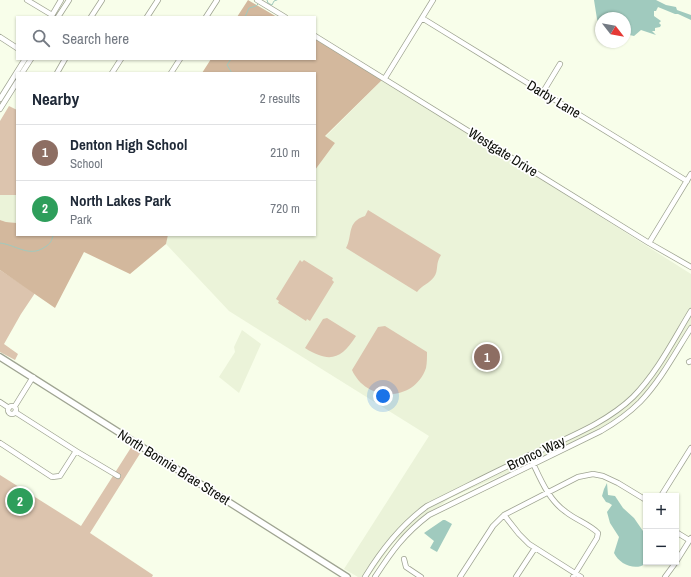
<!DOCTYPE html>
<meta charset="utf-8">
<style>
:root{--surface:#fff;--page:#f2f2f3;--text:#1f2937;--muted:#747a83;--line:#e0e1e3;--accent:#2563eb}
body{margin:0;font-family:"Archivo Narrow",sans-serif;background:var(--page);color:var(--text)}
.controls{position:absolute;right:12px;bottom:12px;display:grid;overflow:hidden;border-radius:0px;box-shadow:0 1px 3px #0004}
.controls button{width:36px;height:36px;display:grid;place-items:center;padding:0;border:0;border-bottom:1px solid var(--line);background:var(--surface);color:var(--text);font:20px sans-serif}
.compass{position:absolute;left:595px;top:12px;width:36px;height:36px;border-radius:50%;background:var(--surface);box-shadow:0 1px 3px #0004;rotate:121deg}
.you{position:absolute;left:383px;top:396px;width:14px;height:14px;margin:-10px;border:3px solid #fff;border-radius:50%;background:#1a73e8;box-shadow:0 0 0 6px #1a73e833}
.badge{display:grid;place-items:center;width:26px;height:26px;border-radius:50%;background:var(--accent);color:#fff;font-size:13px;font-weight:700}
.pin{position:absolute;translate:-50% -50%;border:2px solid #fff;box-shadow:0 1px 4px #0006}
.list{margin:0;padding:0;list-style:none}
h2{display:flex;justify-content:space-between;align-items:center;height:52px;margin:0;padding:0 16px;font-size:17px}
h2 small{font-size:13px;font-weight:400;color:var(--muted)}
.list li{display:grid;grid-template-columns:26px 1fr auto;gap:12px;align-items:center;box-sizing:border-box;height:56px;padding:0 16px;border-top:1px solid var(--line)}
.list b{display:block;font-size:15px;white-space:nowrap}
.list p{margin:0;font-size:13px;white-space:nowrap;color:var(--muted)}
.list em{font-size:13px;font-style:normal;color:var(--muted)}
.icon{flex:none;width:22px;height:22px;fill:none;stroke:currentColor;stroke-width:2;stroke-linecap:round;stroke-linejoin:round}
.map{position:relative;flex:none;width:691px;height:577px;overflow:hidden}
.search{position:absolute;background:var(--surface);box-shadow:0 1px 3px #0004;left:16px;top:16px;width:300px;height:44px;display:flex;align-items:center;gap:10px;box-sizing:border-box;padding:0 14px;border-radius:0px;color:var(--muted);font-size:15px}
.panel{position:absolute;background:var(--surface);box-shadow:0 1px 3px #0004;left:16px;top:72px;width:300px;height:164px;border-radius:0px}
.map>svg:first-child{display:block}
.built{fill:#ebf3d9}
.green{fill:#dcc4ae}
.forest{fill:#d3b89d}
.water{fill:#a0cabe}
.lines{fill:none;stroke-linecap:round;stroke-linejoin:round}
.stream{stroke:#a0cabe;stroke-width:1}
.minor-casing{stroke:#9fa492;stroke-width:6}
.major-casing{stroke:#9fa492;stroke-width:8}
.minor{stroke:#fff;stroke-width:4.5}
.major{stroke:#fff;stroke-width:5.5}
.labels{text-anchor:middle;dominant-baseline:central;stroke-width:3.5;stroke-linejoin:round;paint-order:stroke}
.street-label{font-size:14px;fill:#0b0d07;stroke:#fff}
</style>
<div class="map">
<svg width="691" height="577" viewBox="0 0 691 577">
<rect width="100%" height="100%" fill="#f8feea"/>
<path class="built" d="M383 79 691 274V326L650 389 615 423 592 436 450 498 394 542 369 577H358L344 569 429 436 229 311 166 244 168 235H315V170L335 143 325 137Z
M0 195H17V223L6 222 0 220Z
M242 330 261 344 239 393 219 377 235 352 234 347Z"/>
<path class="green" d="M9 106 17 110V195H0V121Z
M368 210 441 255C435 264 439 270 434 277 429 284 422 285 417 292L346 248C353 236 346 222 365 216Z
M300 260 302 262 304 260 333 278 332 280 334 282 310 321 307 319 306 321 278 303 279 301 276 299Z
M0 270 35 293 21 314 4 344 18 354 15 360 0 352Z
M327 318 356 336C341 360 329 363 305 348L323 319Z
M385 326 427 352C427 357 427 363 426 368 414 403 366 402 352 370L378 327Z
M132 446 141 452 90 533 153 575 152 577H0V475L81 526Z"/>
<path class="forest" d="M248 0 277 17H237Z
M315 39 383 79 325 136 335 143 315 170V73H202L211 59H315Z
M0 220 6 222 17 223V235H168L166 244 130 274 84 252 55 308 0 270Z"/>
<path class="water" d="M594 0H656L666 5 676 7 677 10 691 15V20L678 14H675L658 7 656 11H654V16L661 21 659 23 661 25 660 27 655 28V31H652L656 35 641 30 634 36 625 34V18H601V31L597 19Z
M607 483 608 495 615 496 623 508 634 518 643 531 646 532V561L645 564C635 571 619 564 614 553L619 537 610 523 607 512 612 505 609 503 606 502 602 496 604 489Z
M443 520H445L452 524 437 552 430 548 434 541 424 533Z"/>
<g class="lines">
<path class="stream" d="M267 0 268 3 272 5 274 1 277 0
M245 17 249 8 256 6 258 4
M231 59 227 65 232 73
M0 243C17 245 29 258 45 247 50 244 52 241 53 235"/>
<defs>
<path id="minor" d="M27 0 52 15
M257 0 285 17
M51 17 61 0
M58 17 69 0
M91 17 102 0
M147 17 158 0
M206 17 217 0
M422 18 687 181
M315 36 649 243 691 267
M0 37 17 48
M22 73 31 59
M57 73 65 59
M112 73 121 59
M171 73 180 59
M385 78 433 0
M543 92 560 64
M0 99 25 59
M0 109 17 82
M649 243 691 174
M689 362 691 361
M0 402 9 408
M8 410a4 4 0 1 1 8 0a4 4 0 1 1-8 0Z
M15 406 33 377
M0 443 52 477 60 476 76 451 15 412
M76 451 118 476
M529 455C539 475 547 499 566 512 576 520 589 524 598 533L597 538 573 577
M661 496 691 448
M504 515 519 534 529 544 581 577
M676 532 689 540
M404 559 406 567 421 577
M676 562 691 538
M365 577C382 549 401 525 427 506 462 489 496 471 531 455 566 438 605 424 633 397 657 373 674 339 691 311
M375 577C392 551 404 534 429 515L601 431C615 423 629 413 640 402 661 380 675 353 691 328
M460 577 493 526 504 515 578 477 593 474 603 476 618 483 646 500
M516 577 535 548
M665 577 676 562"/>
<path id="major" d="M0 357 347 577"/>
</defs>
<use href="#minor" class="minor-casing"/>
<use href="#major" class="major-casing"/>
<use href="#minor" class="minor"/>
<use href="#major" class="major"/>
</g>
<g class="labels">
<g class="street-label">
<text transform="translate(554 99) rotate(31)">Darby Lane</text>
<text transform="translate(503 152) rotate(32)">Westgate Drive</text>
<text transform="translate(536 453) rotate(-25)">Bronco Way</text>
<text transform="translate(174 467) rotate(32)">North Bonnie Brae Street</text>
</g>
</g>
</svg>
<div class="controls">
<button>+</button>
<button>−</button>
</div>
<svg class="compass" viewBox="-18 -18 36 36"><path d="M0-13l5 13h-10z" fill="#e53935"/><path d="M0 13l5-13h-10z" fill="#747a83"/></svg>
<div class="you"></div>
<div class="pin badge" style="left:487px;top:357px;background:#8d6e63">1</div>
<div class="pin badge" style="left:20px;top:501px;background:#2e9e5b">2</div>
<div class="search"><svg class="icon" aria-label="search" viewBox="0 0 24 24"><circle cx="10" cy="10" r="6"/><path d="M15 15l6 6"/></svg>Search here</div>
<section class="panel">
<h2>Nearby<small>2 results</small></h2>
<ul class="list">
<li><span class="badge" style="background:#8d6e63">1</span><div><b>Denton High School</b><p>School</p></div><em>210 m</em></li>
<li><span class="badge" style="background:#2e9e5b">2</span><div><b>North Lakes Park</b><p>Park</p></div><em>720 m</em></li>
</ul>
</section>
</div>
